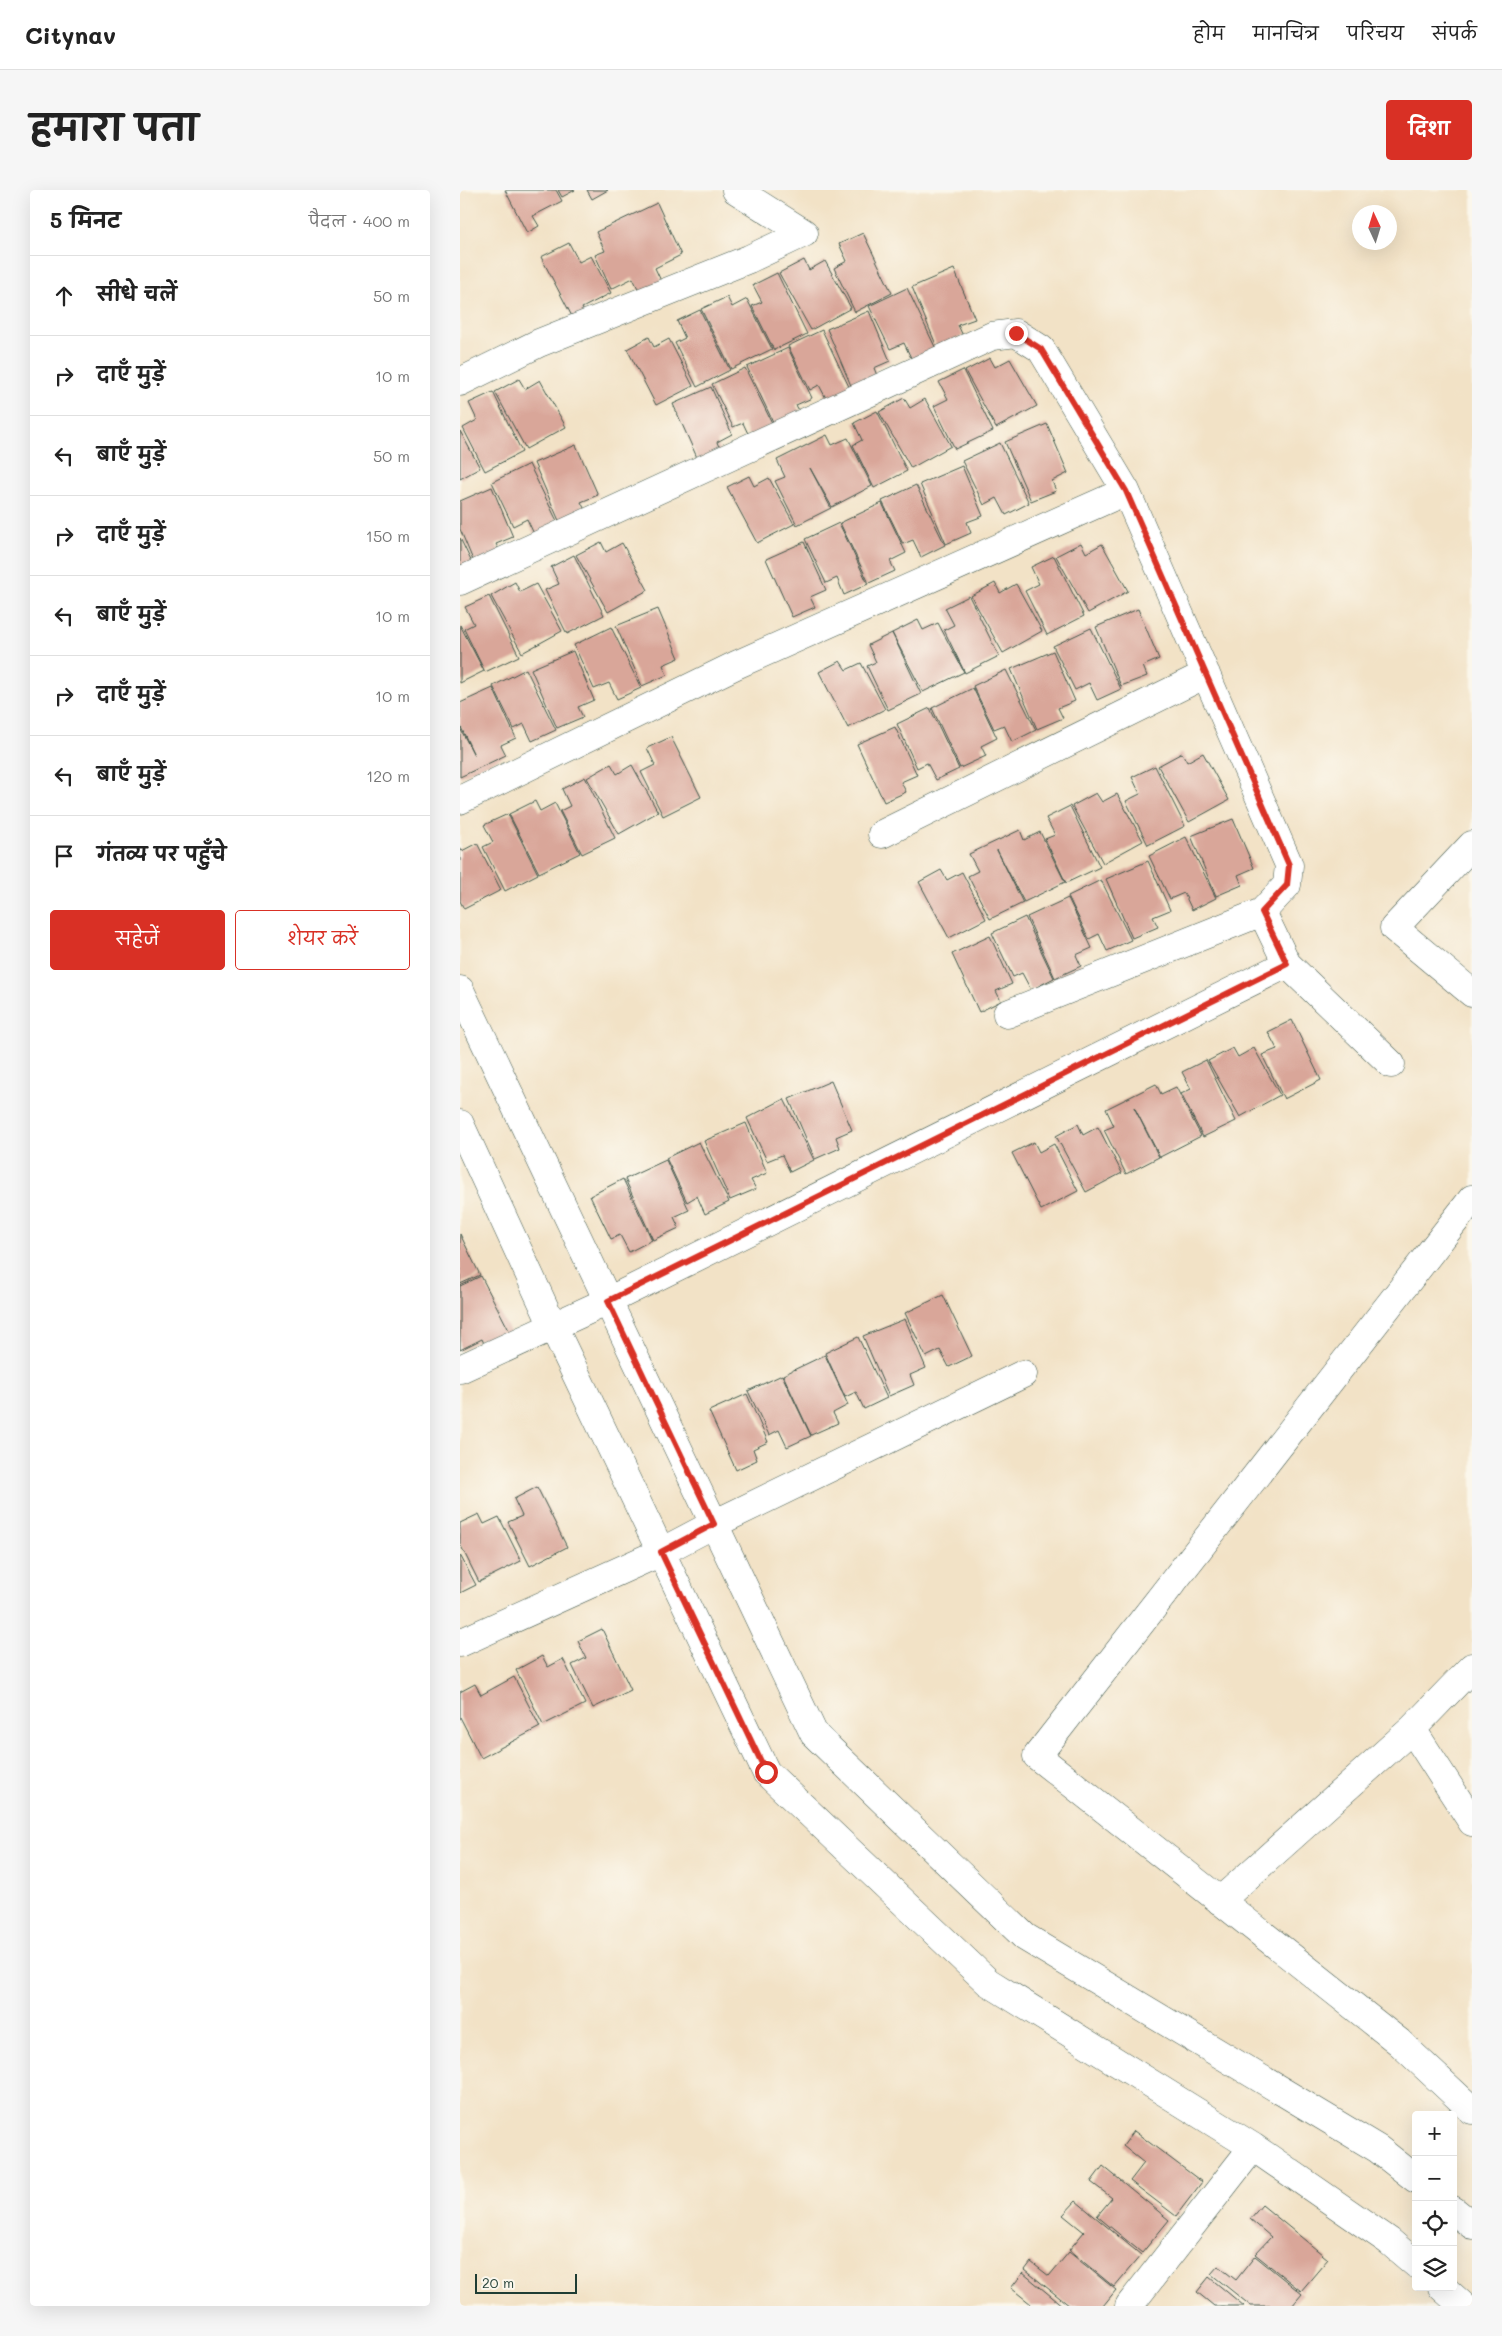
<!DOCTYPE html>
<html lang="hi">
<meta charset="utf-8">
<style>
:root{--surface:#fff;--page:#f6f6f6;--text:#222;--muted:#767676;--line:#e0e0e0;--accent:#d93025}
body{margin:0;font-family:Mali,"Playpen Sans Deva",sans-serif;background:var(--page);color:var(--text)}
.controls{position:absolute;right:15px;bottom:15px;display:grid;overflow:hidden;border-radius:5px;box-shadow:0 5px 20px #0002}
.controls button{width:45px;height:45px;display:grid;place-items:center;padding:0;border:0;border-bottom:1px solid var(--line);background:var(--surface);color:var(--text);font:25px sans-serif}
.compass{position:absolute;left:892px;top:15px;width:45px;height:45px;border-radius:50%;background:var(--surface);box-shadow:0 5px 20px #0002;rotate:356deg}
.scale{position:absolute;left:15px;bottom:12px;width:102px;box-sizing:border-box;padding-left:5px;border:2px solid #1f3d34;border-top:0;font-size:14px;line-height:18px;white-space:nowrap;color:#1f3d34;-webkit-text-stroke:4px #fbf7ec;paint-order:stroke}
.stop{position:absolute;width:15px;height:15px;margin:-11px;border:4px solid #d93025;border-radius:50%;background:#fff}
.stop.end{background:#d93025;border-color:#fff;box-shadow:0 1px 5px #0008}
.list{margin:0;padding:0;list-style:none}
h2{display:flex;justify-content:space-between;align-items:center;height:65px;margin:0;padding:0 20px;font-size:21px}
h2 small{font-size:16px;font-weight:400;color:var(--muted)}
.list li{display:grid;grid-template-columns:32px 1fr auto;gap:15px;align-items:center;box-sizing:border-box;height:80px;padding:0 20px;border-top:1px solid var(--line)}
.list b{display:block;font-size:19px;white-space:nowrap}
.list em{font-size:16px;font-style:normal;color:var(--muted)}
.actions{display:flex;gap:10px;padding:15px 20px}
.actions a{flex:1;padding:11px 0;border:1px solid var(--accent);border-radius:5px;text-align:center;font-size:18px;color:var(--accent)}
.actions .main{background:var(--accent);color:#fff}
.icon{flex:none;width:28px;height:28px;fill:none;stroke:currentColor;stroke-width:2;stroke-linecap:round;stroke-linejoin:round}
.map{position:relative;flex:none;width:1012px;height:2116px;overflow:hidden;border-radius:5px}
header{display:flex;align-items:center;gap:30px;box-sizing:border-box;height:70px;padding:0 25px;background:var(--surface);border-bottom:1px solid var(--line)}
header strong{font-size:24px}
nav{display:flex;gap:28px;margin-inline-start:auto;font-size:18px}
.intro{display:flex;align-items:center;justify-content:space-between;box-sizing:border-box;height:120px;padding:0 30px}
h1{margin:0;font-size:35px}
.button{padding:12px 22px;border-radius:5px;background:var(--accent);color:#fff;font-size:18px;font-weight:700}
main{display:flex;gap:30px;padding:0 30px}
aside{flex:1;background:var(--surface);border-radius:5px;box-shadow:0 5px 20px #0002}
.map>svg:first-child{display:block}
.building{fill:#d9a699}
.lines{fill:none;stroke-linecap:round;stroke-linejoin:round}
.street-casing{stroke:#3f564a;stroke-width:29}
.street{stroke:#fff;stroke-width:28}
.route{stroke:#d93025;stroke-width:6}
</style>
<header>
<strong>Citynav</strong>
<nav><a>होम</a><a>मानचित्र</a><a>परिचय</a><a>संपर्क</a></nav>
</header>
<div class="intro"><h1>हमारा पता</h1><a class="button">दिशा</a></div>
<main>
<aside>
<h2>5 मिनट<small>पैदल · 400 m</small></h2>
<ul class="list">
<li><svg class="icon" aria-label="ahead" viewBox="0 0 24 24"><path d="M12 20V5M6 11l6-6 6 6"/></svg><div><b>सीधे चलें</b></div><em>50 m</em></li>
<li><svg class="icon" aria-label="right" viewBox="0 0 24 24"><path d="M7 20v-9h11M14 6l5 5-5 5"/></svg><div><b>दाएँ मुड़ें</b></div><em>10 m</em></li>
<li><svg class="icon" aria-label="left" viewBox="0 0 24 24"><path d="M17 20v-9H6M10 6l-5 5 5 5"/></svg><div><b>बाएँ मुड़ें</b></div><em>50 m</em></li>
<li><svg class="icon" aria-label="right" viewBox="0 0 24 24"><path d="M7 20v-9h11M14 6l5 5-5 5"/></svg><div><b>दाएँ मुड़ें</b></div><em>150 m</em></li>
<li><svg class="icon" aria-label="left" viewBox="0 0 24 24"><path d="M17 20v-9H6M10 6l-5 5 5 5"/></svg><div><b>बाएँ मुड़ें</b></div><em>10 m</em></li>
<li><svg class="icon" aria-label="right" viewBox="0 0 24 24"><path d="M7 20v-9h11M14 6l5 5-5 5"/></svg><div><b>दाएँ मुड़ें</b></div><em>10 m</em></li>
<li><svg class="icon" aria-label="left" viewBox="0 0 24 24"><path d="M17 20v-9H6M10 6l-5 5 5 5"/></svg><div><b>बाएँ मुड़ें</b></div><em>120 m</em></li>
<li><svg class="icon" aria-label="arrive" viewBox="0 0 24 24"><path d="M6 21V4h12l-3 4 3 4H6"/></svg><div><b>गंतव्य पर पहुँचे</b></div></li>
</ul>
<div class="actions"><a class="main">सहेजें</a><a>शेयर करें</a></div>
</aside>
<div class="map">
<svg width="1012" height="2116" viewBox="0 0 1012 2116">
<rect width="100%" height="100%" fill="#fbf7ec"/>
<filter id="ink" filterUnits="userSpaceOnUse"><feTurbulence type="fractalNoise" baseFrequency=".02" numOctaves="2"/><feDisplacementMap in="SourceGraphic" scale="10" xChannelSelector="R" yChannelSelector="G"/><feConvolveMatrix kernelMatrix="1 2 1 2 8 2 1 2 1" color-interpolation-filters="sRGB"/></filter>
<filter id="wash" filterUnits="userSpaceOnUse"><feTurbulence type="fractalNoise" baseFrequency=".0096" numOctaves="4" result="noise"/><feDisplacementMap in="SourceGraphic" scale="20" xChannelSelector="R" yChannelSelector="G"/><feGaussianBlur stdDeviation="1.12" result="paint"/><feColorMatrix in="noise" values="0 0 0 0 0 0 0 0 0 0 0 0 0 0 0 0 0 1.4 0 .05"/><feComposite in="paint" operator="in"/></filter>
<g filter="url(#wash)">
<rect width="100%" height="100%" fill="#f2e2c6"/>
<g id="blocks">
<path class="building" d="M45 0H96L102 11 73 26 79 36 67 43Z
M98 0H115L102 7Z
M127 0H148L132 9Z
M197 13 221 65 195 78 202 93 180 103 173 88 151 99 135 65 145 61 136 42Z
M403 43 432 103 395 122 374 78 387 71 379 54Z
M109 53 119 72 131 66 151 103 122 118 127 128 116 134 81 67Z
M344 70 349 80 365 71 391 118 351 140 319 83Z
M494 79 515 129 498 135 503 146 477 157 452 97Z
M317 83 347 144 314 160 292 116 302 112 293 95Z
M447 98 476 159 452 170 444 153 430 159 409 116Z
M267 107 272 117 287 109 312 159 271 179 241 119Z
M240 120 270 180 237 197 215 153 225 148 217 131Z
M409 121 430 171 414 178 418 188 392 198 367 139Z
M362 140 391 201 368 212 359 195 350 200 328 156Z
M189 147 194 157 209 149 233 196 196 215 167 159Z
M328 158 352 208 336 215 342 226 316 238 287 177Z
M530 168 535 177 550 169 577 216 536 238 505 181Z
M285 178 315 239 291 250 283 233 273 237 252 194Z
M503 180 533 241 495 259 474 216 488 209 479 192Z
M59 189 65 199 80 190 106 237 66 259 35 202Z
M251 197 272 244 257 252 261 262 239 272 213 214Z
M33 202 62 262 25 281 3 238 17 230 9 213Z
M444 208 450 218 465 209 491 256 451 278 419 222Z
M417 221 447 281 414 298 393 255 402 250 394 233Z
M587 234 608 283 592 291 596 301 571 311 545 252Z
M0 241 20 278 0 289Z
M367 245 372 255 388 248 412 296 372 317 350 278 371 318 337 335 315 291 325 287 317 270Z
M540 253 569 313 546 325 537 308 524 315 502 271Z
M116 255 138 305 121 312 126 322 100 333 74 273Z
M69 274 99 335 75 346 67 329 53 336 32 292Z
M502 276 523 326 507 332 511 343 486 354 460 294Z
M289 286 294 296 309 288 334 334 297 353 267 297Z
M456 295 485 355 461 367 453 350 443 354 422 311Z
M32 297 53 347 36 354 41 364 15 375 0 339V311Z
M422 313 446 363 430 371 435 381 409 393 380 333Z
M379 333 408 394 384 405 377 388 366 393 345 349Z
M0 348 14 377 0 384Z
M141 352 146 362 162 353 188 400 148 422 116 365Z
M344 352 366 400 350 407 355 417 332 427 306 369Z
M621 353 626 363 642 354 668 401 628 423 596 366Z
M114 365 144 425 107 444 85 400 99 394 91 377Z
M594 366 624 426 587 445 565 401 579 394 571 377Z
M55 392 60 402 76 394 102 441 62 463 31 406Z
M535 393 540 403 556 394 582 441 543 463 511 406Z
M29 406 59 466 25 482 4 439 14 434 5 417Z
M509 406 539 466 505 483 484 440 494 435 485 418Z
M198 419 219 468 203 475 207 485 182 496 156 436Z
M678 419 699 469 683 476 687 486 661 496 636 437Z
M458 430 463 440 478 433 504 482 463 502 432 443Z
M0 435 24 481 0 493Z
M151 437 181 498 157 509 149 493 134 499 114 455Z
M631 438 661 499 637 510 629 493 615 500 593 456Z
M432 443 461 504 428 520 407 476 416 472 408 455Z
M113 461 134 510 118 517 123 527 97 538 71 479Z
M593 461 615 511 598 518 603 528 577 539 551 479Z
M380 471 386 480 401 473 425 519 388 538 359 482Z
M66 479 96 540 72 551 64 534 54 539 33 496Z
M546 480 576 540 552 552 544 535 534 539 513 496Z
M33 498 56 548 41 555 46 565 0 587V538L14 565 0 535V513Z
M513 498 537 548 521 556 526 566 500 578 472 518Z
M470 518 499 579 476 590 467 573 457 578 437 534Z
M435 537 457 585 441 592 446 602 424 612 397 554Z
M211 547 241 607 203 626 181 582 195 575 187 558Z
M722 563 727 572 743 563 769 610 729 632 698 576Z
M151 574 157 584 172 575 198 622 159 644 127 588Z
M695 576 725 636 688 655 666 611 680 604 672 587Z
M125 587 155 648 122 664 100 621 110 616 102 599Z
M636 603 642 612 657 604 683 651 643 673 612 616Z
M75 611 80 621 95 613 120 663 79 683 49 624Z
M610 616 640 677 606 693 585 649 595 645 586 628Z
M48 624 78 684 45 701 23 657 33 652 24 635Z
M773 629 794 678 778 685 782 695 756 706 731 646Z
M560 640 564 650 580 642 605 692 564 712 537 660 563 713 530 729 508 686 518 681 509 664Z
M726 647 756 708 732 720 724 703 710 709 689 666Z
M17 653 41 700 4 719 0 711V658L2 661Z
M688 671 710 720 693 727 698 737 672 748 646 689Z
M481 680 487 690 502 682 526 729 489 748 459 692Z
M641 690 671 750 647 761 639 744 629 749 608 706Z
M608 708 632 758 616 765 621 776 595 788 567 727Z
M565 727 594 788 571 800 562 783 553 787 532 743Z
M530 746 552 794 536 801 541 811 519 822 492 764Z
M832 830 861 890 824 909 802 865 817 859 808 842Z
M773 858 778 867 794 858 820 905 780 927 748 871Z
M746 870 776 931 743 947 721 904 731 899 722 882Z
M371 891 392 940 376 947 380 958 355 969 329 909Z
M696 894 701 904 716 897 741 946 700 967 674 917 699 967 666 984 644 940 654 936 646 919Z
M324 909 354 970 330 982 322 965 307 971 287 928Z
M286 933 307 983 291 990 296 999 270 1010 244 951Z
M618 934 623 945 638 937 662 983 626 1002 596 946Z
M239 952 269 1012 245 1024 237 1006 227 1012 206 968Z
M574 952 579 962 594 954 618 1001 581 1020 552 963Z
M206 970 229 1020 214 1027 219 1038 193 1050 165 989Z
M163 989 192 1050 169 1062 160 1045 151 1049 130 1006Z
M0 1044 20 1085 0 1094Z
M21 1086 52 1146 27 1160 22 1149 0 1160V1096Z
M483 1105 512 1166 489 1177 480 1160 466 1167 445 1123Z
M445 1129 466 1178 450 1185 454 1195 429 1206 403 1146Z
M398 1147 427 1208 404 1219 396 1202 385 1207 365 1163Z
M365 1165 388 1215 373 1223 378 1233 351 1245 323 1185Z
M322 1185 351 1246 327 1257 319 1240 309 1245 288 1201Z
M287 1204 308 1252 293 1259 297 1270 276 1280 249 1221Z
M77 1297 107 1357 70 1376 48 1332 62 1326 54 1309Z
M19 1324 24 1334 39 1327 61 1371 19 1392 0 1354V1333Z
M0 1365 16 1395 0 1403Z
M142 1439 171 1500 133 1518 112 1475 126 1468 118 1451Z
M82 1466 88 1477 103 1469 125 1514 83 1535 56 1480Z
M54 1487 80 1537 21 1568 0 1527V1502L15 1494 21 1505Z
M674 1941 742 1992 716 2026 670 1991 684 1973 663 1956Z
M643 1976 709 2030 682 2063 637 2026 652 2008 631 1992Z
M616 2011 681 2065 654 2097 609 2060 624 2042 603 2025Z
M802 2015 868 2069 841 2101 795 2064 811 2047 790 2029Z
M609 2062 656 2100 643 2116H610L565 2080 571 2072 589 2086Z
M795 2066 842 2104 832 2116H791L751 2084 758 2076 776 2090Z
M563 2083 603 2116H570L571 2114 551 2098Z
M749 2087 784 2116H754L737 2102Z"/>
</g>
</g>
<g filter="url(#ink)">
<use href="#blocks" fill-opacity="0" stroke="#3f564a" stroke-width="1"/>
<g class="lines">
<defs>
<path id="street" d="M0 192 79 153 289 69 344 43 276 0
M0 391 532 146 556 143 581 159 666 301 829 675 827 695 802 722 827 774 931 874
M0 610 276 475 666 301
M422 644 746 484
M1012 655 934 738 1012 803
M0 800 354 1544 565 1747 918 1959 956 1989
M547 824 802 722
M0 934 93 1136 306 1582 528 1792 793 1957 929 2051 956 2074
M1012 1009 577 1566 939 1852 1012 1920
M0 1179 148 1111 827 774
M0 1453 201 1362 254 1334 563 1184
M952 1539 1012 1632
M760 1711 952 1539 1012 1477
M993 2020 1012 2035
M982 2097 1003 2116
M669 2116 793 1957"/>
</defs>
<use href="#street" class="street-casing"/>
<use href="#street" class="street"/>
</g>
</g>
<g class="lines" filter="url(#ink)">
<path class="route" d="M306 1582 201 1362 254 1334 148 1111 827 774 802 722 827 695 829 675 666 301 581 159 556 143"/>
</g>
</svg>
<div class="controls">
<button>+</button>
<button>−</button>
<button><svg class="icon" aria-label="locate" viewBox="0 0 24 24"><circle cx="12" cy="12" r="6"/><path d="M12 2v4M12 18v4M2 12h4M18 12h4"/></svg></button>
<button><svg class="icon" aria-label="layers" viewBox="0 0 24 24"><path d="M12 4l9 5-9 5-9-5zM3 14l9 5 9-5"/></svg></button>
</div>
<svg class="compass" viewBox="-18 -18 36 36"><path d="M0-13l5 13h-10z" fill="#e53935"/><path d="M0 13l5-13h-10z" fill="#767676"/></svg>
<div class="scale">20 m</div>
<div class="stop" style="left:306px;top:1582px"></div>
<div class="stop end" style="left:556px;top:143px"></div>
</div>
</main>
